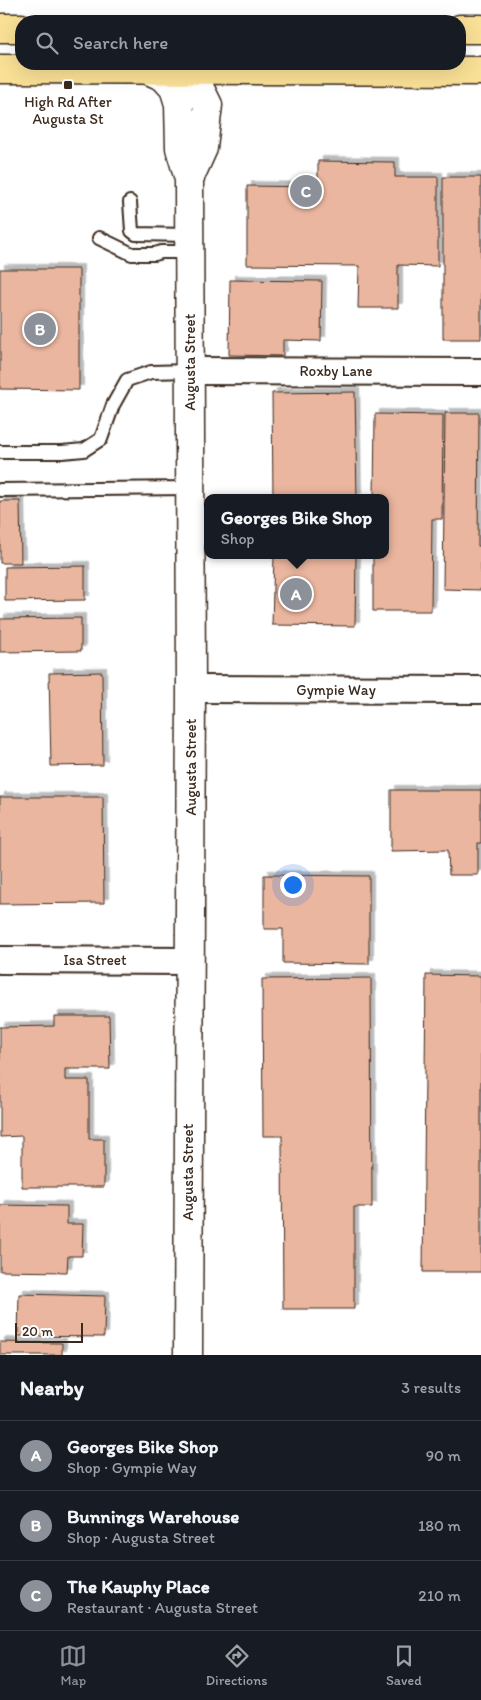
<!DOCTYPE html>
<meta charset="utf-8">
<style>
:root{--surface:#171b24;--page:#20242c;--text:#f1f3f6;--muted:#9ea1a6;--line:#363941;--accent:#8c9099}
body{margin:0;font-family:Itim,sans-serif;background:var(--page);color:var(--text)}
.scale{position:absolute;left:15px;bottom:12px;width:68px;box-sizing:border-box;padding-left:5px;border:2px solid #3b2a1e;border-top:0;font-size:14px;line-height:18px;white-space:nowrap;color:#3b2a1e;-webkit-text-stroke:4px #fff;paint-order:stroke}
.you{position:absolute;left:292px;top:884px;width:18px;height:18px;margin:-12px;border:4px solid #fff;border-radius:50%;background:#1a73e8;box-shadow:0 0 0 8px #1a73e833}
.badge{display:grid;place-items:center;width:32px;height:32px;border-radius:50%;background:var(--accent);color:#fff;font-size:16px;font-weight:700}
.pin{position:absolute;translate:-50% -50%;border:2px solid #fff;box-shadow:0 1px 5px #0006}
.popup{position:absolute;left:204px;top:494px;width:185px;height:65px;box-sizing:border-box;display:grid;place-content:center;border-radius:10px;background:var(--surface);filter:drop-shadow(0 1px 4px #0005);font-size:16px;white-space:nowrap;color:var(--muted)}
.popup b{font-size:19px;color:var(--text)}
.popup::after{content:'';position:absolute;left:50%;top:100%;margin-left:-10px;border:10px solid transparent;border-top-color:var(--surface)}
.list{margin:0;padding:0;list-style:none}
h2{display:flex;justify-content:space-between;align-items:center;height:65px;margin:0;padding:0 20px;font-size:21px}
h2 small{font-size:16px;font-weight:400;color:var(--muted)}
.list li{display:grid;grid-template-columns:32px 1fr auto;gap:15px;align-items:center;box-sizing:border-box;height:70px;padding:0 20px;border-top:1px solid var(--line)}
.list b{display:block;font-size:19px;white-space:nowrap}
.list p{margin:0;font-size:16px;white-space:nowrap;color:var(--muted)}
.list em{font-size:16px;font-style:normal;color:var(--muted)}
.icon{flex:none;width:28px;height:28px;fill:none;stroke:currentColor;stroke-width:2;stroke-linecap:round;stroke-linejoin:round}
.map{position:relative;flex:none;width:481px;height:1355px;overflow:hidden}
.search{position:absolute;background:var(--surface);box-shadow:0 5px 20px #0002;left:15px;right:15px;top:15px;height:55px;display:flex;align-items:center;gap:12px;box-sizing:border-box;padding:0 18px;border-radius:20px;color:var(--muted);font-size:19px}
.sheet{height:275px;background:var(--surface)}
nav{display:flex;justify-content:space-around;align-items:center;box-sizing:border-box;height:70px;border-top:1px solid var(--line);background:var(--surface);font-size:14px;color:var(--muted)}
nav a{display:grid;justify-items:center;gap:2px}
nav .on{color:var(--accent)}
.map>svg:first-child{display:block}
.building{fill:#ebb69f;stroke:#3b2a1e;filter:url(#shadow)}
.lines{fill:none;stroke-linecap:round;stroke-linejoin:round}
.lane-casing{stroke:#3b2a1e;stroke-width:16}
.street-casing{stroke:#3b2a1e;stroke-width:30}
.secondary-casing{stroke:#3b2a1e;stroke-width:31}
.primary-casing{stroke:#3b2a1e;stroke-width:31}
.lane{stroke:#fff;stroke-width:12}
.street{stroke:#fff;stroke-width:26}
.secondary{stroke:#fff;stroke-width:28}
.primary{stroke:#f9e096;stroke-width:28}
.poi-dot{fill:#3b2a1e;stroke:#fff;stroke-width:2}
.labels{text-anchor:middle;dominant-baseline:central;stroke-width:4;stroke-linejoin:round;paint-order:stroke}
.poi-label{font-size:15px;fill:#3b2a1e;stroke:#fff}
.street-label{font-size:15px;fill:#3b2a1e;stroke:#fff}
</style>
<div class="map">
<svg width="481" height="1355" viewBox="0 0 481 1355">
<defs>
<filter id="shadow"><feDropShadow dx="4.5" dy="-4.5" stdDeviation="0" flood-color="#0004"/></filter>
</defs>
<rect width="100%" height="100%" fill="#fff"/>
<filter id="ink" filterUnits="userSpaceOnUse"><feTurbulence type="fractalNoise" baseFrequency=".02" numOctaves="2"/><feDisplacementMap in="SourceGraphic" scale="10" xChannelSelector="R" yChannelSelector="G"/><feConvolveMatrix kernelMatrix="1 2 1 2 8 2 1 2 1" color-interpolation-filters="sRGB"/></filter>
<g filter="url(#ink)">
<path class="building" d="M318 161 395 162V177H438V266L398 265V308H358L359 266 247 265V186L318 187Z
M443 177H481V339H443Z
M0 269H79V390L0 389Z
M230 280 322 281 321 341 283 340V356L229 355Z
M355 392 357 498H273L272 393Z
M445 413H479L478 546H481V590L443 589Z
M375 414 443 415 442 519H432L431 611H373V555H385V498H374Z
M0 501H20L21 563H0Z
M274 555H356L355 626 272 625Z
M85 566V600L5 601V567Z
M81 618V651L0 652V619Z
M102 672 103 765 51 766 49 673Z
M391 790H481V843H478V875H449L448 850 391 851Z
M0 797H103L104 903 0 904Z
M264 875 369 876V964L283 963V929H264Z
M426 975 481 976V1272H423Z
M371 978 372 1207H354V1309H283L282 1136H263L262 979Z
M54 1016H109L110 1069H65V1080H89V1139H104V1187H22V1136L0 1137V1027L54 1026Z
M0 1205 67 1206V1224H83L82 1256H68L67 1272 0 1271Z
M19 1294 105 1296 104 1337 18 1336Z
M0 1342 62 1343V1355H0Z"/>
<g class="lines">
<defs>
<path id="lane" d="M130 202 132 231 136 234 189 235
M99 238 132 254H155L161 252H189
M0 452H62L84 450 101 439 113 405 127 380 151 372 190 371
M0 490 191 488"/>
<path id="street" d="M190 371 481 372
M191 689 481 690
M0 960 189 961"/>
<path id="secondary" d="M182 64 191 71 208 105 203 148 189 179
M146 69 164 77 174 88 179 104 180 148 189 179 191 689 188 1355"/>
<path id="primary" d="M0 28H21
M460 29H481
M0 69 481 71"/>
</defs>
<use href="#lane" class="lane-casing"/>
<use href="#street" class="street-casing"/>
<use href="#secondary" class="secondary-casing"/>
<use href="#primary" class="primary-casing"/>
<use href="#lane" class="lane"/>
<use href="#street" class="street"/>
<use href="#secondary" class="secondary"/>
<use href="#primary" class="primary"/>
</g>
</g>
<rect class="poi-dot" x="63" y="80" width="10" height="10" rx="2.5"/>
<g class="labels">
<g class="poi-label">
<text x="68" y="102">High Rd After<tspan x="68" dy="17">Augusta St</tspan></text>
</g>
<g class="street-label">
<text transform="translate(190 362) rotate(-90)">Augusta Street</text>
<text x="336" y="371">Roxby Lane</text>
<text x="336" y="690">Gympie Way</text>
<text transform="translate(191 767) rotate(-90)">Augusta Street</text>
<text x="95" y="960">Isa Street</text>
<text transform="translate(188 1172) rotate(-90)">Augusta Street</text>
</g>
</g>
</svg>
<div class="scale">20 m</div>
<div class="you"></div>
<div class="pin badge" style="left:296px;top:594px">A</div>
<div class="popup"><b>Georges Bike Shop</b>Shop</div>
<div class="pin badge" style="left:40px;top:329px">B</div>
<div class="pin badge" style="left:306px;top:191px">C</div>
<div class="search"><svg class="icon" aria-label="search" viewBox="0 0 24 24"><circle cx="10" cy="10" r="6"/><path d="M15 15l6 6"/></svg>Search here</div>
</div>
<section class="sheet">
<h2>Nearby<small>3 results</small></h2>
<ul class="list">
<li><span class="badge">A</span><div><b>Georges Bike Shop</b><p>Shop · Gympie Way</p></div><em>90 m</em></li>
<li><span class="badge">B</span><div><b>Bunnings Warehouse</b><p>Shop · Augusta Street</p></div><em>180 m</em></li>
<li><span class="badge">C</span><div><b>The Kauphy Place</b><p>Restaurant · Augusta Street</p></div><em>210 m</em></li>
</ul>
</section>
<nav>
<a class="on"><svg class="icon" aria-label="map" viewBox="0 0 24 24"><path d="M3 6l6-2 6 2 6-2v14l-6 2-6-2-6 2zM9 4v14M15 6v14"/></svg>Map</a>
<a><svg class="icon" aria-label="directions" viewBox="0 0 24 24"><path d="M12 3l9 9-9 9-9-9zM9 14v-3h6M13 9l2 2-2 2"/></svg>Directions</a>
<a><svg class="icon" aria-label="saved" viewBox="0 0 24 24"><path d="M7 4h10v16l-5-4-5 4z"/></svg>Saved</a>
</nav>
